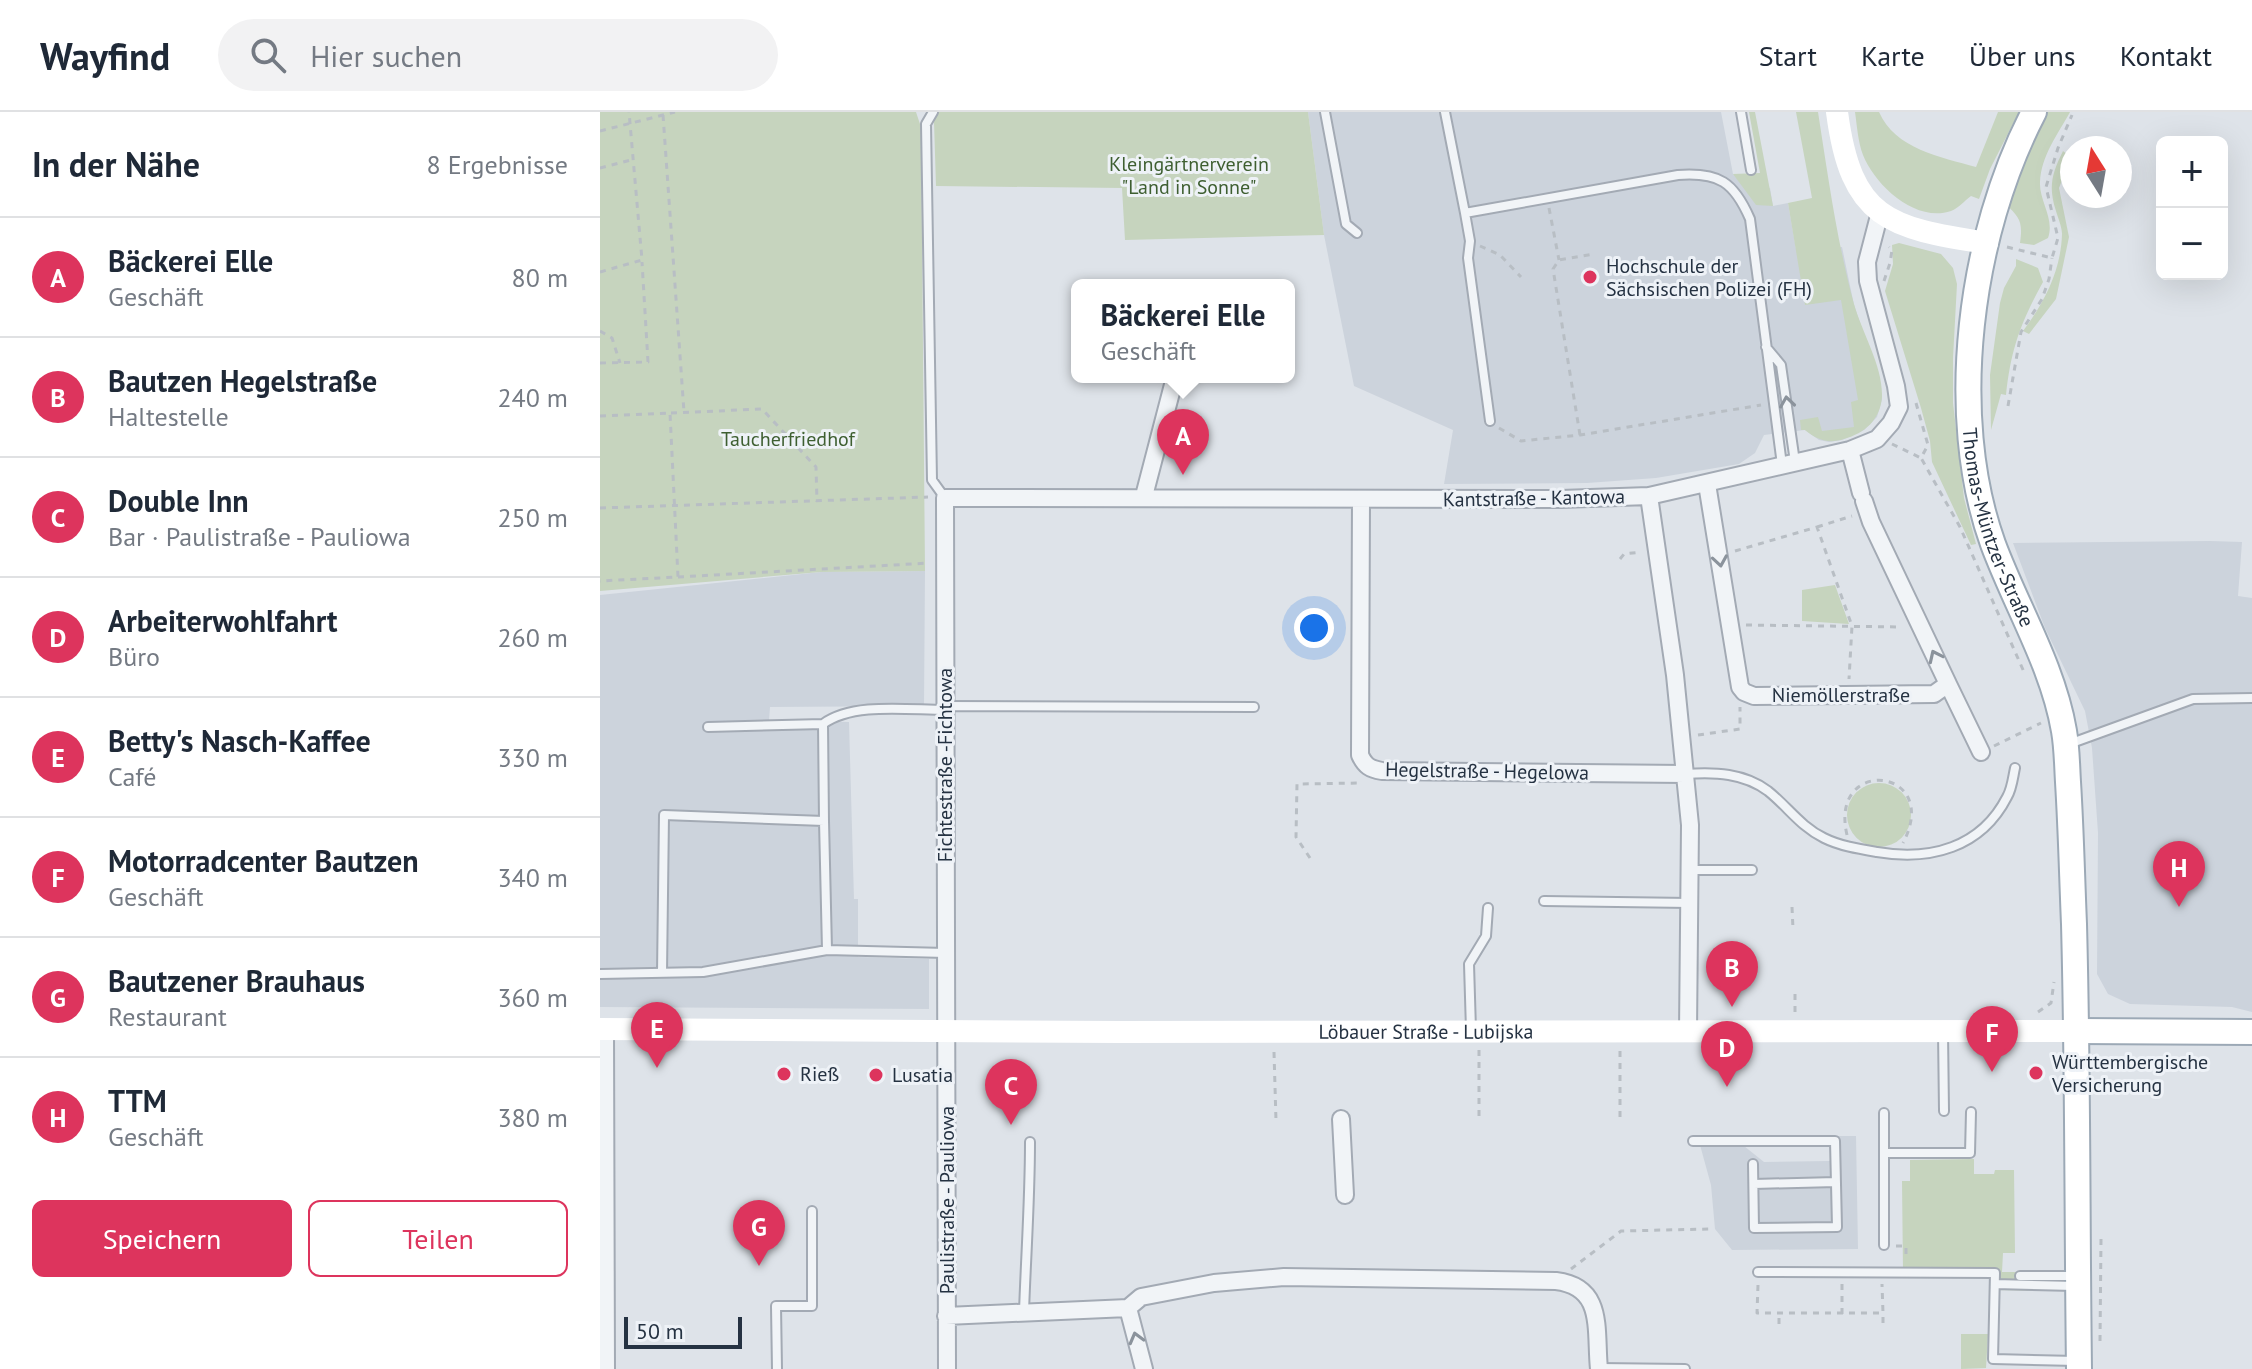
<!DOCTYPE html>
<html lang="de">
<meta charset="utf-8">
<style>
:root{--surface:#fff;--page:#f2f2f3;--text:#1f2937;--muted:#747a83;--line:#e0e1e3;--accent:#dd345d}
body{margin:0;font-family:"PT Sans",sans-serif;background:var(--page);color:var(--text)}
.controls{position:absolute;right:24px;top:24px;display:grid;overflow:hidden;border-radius:12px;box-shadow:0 8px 32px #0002}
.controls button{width:72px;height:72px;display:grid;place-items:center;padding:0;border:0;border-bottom:2px solid var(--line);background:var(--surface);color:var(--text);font:40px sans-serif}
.compass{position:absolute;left:1460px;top:24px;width:72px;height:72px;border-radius:50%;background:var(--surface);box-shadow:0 8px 32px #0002;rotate:349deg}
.scale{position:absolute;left:24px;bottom:20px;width:118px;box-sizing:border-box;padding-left:8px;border:4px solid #253242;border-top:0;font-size:22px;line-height:28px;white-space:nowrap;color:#253242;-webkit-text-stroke:6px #eef2f7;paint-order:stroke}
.you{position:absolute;left:714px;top:516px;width:28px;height:28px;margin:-20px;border:6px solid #fff;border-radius:50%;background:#1a73e8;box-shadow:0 0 0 12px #1a73e833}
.badge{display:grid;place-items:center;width:52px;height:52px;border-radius:50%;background:var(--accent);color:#fff;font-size:26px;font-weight:700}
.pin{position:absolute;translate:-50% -66px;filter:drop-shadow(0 2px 4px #0008)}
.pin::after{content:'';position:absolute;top:42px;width:28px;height:24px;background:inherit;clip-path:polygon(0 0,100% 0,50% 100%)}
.popup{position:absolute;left:471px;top:167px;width:224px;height:104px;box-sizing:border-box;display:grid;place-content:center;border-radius:12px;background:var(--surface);filter:drop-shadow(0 2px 6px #0005);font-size:26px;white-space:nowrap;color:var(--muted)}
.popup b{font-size:30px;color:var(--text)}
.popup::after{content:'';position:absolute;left:50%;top:100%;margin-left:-16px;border:16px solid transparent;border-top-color:var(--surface)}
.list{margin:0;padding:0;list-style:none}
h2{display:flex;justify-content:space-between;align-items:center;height:104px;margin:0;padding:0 32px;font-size:34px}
h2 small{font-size:26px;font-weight:400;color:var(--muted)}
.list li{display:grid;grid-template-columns:52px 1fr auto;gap:24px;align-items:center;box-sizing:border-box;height:120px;padding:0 32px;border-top:2px solid var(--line)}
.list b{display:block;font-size:30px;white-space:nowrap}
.list p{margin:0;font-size:26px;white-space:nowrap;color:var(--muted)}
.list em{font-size:26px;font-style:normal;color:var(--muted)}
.actions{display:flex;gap:16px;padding:24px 32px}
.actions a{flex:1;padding:18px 0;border:2px solid var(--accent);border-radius:12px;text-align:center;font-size:28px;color:var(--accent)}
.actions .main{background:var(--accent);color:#fff}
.icon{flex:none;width:44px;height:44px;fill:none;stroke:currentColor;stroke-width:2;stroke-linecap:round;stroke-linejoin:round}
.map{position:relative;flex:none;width:1652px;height:1257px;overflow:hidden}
header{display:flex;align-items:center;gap:48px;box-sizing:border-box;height:112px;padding:0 40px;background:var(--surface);border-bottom:2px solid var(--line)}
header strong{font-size:38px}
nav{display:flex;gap:44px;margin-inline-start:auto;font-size:28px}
.search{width:560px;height:72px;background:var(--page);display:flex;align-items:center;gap:20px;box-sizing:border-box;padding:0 28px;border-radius:44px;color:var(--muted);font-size:30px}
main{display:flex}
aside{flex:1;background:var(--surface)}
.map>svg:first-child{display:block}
.built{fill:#ccd3dc}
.green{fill:#c6d4be}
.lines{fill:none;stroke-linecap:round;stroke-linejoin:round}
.lane-casing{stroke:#a3aab4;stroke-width:12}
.street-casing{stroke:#a3aab4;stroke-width:20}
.primary-casing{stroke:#9ca9b6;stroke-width:28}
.path{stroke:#b8bec4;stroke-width:3;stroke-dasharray:6 6;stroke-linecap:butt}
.lane{stroke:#f1f4f7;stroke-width:8}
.street{stroke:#f1f4f7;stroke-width:16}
.secondary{stroke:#fff;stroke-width:22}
.primary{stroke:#fff;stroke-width:24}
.oneway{stroke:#8b939c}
.poi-dot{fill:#dd345d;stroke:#eef2f7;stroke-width:3}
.labels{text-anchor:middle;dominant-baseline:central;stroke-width:6;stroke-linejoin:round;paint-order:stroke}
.park-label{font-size:20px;fill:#3e5f31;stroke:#eef2f7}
.poi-label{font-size:20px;fill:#253242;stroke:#eef2f7;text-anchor:start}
.street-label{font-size:20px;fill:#253242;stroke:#eef2f7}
</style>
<header>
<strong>Wayfind</strong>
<div class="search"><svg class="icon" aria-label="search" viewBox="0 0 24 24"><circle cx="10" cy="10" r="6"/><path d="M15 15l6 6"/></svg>Hier suchen</div>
<nav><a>Start</a><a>Karte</a><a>Über uns</a><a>Kontakt</a></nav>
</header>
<main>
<aside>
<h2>In der Nähe<small>8 Ergebnisse</small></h2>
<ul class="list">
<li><span class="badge">A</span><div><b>Bäckerei Elle</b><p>Geschäft</p></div><em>80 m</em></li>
<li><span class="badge">B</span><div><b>Bautzen Hegelstraße</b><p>Haltestelle</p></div><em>240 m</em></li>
<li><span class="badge">C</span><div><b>Double Inn</b><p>Bar · Paulistraße - Pauliowa</p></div><em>250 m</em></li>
<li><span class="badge">D</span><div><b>Arbeiterwohlfahrt</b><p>Büro</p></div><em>260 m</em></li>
<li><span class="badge">E</span><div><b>Betty's Nasch-Kaffee</b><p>Café</p></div><em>330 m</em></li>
<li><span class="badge">F</span><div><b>Motorradcenter Bautzen</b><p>Geschäft</p></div><em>340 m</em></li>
<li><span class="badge">G</span><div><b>Bautzener Brauhaus</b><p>Restaurant</p></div><em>360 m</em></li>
<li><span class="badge">H</span><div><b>TTM</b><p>Geschäft</p></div><em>380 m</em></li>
</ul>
<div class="actions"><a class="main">Speichern</a><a>Teilen</a></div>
</aside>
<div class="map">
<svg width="1652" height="1257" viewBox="0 0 1652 1257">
<rect width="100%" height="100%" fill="#dee3e9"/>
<path class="built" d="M708 0H1121L1133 62 1147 72 1170 76 1173 94 1188 91 1196 137 1242 135 1254 193 1279 267 1282 287 1277 305 1264 318 1242 328 1229 330 1219 328 1205 318 1164 323 1155 341 1139 352 1056 366 987 371 844 372 853 318 754 274 724 123Z
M1610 429 1642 430 1638 484 1652 486V900L1632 895 1530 892 1508 882 1497 862 1498 721 1492 636 1485 599 1445 516 1413 431Z
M325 459 324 594 170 595 169 608 249 610 254 787H258V845L329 847V897L0 895V483L221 460Z
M1231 1024H1256L1258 1137 1132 1138 1115 1117 1111 1073 1100 1033 1144 1034 1164 1050 1230 1049Z"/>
<path class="green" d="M0 0H316L321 15 325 459 221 460 0 479Z
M337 0H708L724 123 525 128 522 76 336 74 334 10Z
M1149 0H1155L1173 94 1156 93 1133 62 1160 61Z
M1196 0H1218C1228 64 1237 130 1254 192 1262 221 1283 254 1282 285 1280 308 1265 321 1244 327 1229 332 1217 328 1205 318H1201L1200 308 1218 305 1222 319 1254 315 1251 290 1258 288 1241 188 1205 193 1188 91 1212 86Z
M1255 0H1279C1295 37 1341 45 1376 55L1398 0H1419L1390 57 1379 87 1371 84C1364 89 1359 96 1351 99 1315 111 1275 73 1263 43 1258 30 1257 14 1255 0Z
M1443 0H1470C1458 22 1441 44 1440 70 1439 89 1455 107 1448 126L1434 133 1420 131C1423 110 1420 105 1405 92Z
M1463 39 1471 45 1459 76 1469 125 1456 187 1429 222 1423 219C1444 191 1461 159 1462 122 1462 115 1458 106 1456 99 1448 75 1452 61 1463 39Z
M1299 131 1341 142 1353 156 1357 172 1353 246V291L1364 386 1376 432 1371 433 1332 350 1330 329 1321 296 1285 179 1293 152 1292 133Z
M1416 147 1438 156 1443 170C1421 210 1411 236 1406 283L1401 282 1391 318 1390 263 1400 191 1404 176 1416 154Z
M1235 473 1249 512 1202 509V478Z
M1247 703a32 32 0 1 1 64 0a32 32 0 1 1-64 0Z
M1374 1047V1062H1394L1395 1058H1414L1415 1141H1403L1402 1160H1446V1179L1395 1178V1161L1303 1160 1302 1069H1310V1048Z
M1361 1222H1388L1386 1256 1361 1257Z"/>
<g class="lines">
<defs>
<path id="lane" d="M333 0 326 12 332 368 345 386
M725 0 746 112 757 121
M845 0 865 101
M1141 0 1151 58
M1166 235 1181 253 1195 350
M890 309 868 146 870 129 865 101 1078 63C1119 60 1134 70 1150 107L1182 353
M345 594 654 595
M223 612C253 590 308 598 345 598
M108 615 223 612 224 709
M1469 632 1593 587 1652 586
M1086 662C1115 660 1144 661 1168 679 1188 695 1201 715 1224 726 1240 734 1259 737 1277 740 1330 749 1381 736 1407 685 1412 677 1413 665 1415 656
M1091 758H1152
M944 789 1090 791
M62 861 64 703 224 709 227 838
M0 862 103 860 227 838 346 841
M871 918 869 852 886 824 888 796
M1343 920 1344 999
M1284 1001V1041
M1093 1029H1235L1237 1115 1154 1116 1153 1052
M1154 1072 1236 1070
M1284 1133V1041H1370L1371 1000
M1158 1160 1395 1161 1393 1247 1476 1249
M1420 1164H1474
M1395 1172 1474 1174
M424 1200C426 1142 430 1087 430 1030
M999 1256 1085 1257
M177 1257 176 1194H212V1099"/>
<path id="street" d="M1250 338 1261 381
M1107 372 1140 575 1144 580 1154 584 1334 582 1348 572 1271 410 1264 389
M544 384 575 265
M1049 384 1075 563 1090 713 1088 920
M761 387 760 643C765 654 770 657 782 659L1086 662
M1348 572 1381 640
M5 917 6 1257
M741 1007 745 1083
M528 1196 544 1257
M346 1204 528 1196 541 1185 614 1171 684 1165 956 1169C1005 1175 995 1218 999 1257
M347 1257 345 386 961 387 1049 384 1250 338 1277 327 1291 311 1299 295 1296 274 1268 169 1267 150 1280 100"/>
<g id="primary">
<path id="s2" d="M1434 0C1370 122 1346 302 1393 432 1416 494 1453 554 1464 619 1467 636 1467 654 1468 670 1471 718 1472 765 1474 812 1478 961 1477 1109 1479 1257"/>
<path d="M1477 919 1652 920"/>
</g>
</defs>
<use href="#lane" class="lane-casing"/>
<use href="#street" class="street-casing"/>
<use href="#primary" class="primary-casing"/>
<path class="path" d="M63 3 84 300
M0 19 75 0
M0 56 31 48
M949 96 959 148
M880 134 900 143 921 165
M1407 135 1452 146 1458 126 1446 75 1458 36 1472 3
M0 160 42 148 29 0
M1284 169 1290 151 1292 138 1289 135
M0 219 12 226 20 251
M0 251 48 250 42 150
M1316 291 1328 333 1321 346 1360 415 1424 560
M1408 294 1421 220 1442 187 1449 167 1452 146
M71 301 162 297 216 355 217 390
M0 304 70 301 78 465 0 469
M899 316 921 329 980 323 1161 293
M980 323 953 157 959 148 994 142
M1292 332 1321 346
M0 396 328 385
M1217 415 1252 404
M1135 439 1217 415 1252 514 1249 567
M1020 447 1024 442 1041 440
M78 465 329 451
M1146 513 1302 515
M1098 623 1140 617V595
M1394 634 1441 611
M1247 723C1228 643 1343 655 1303 731
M710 746 696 725 697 672 762 671
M1192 795 1193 817
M1195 900V876
M1438 900 1451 891 1454 870
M879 938V1006
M1020 939V1007
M674 940 676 1009
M1296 1134H1306V1148
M971 1157 1021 1119 1110 1117
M1158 1173 1157 1201H1283L1282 1172
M1242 1202V1170
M1283 1211V1201
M1179 1212V1202
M1500 1229 1501 1127"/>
<use href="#lane" class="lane"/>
<use href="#street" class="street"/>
<g class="secondary">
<path d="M1237 0C1251 107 1288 116 1387 131"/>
<path id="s1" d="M0 917 520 920 1477 919"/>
</g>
<use href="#primary" class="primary"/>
</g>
<defs><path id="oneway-chevron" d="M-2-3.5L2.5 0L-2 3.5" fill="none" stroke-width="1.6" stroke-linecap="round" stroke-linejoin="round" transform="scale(2)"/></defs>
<g class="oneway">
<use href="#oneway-chevron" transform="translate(1187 290) rotate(-98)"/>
<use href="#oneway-chevron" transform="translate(1120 449) rotate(81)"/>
<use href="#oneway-chevron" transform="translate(1335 544) rotate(-115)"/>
<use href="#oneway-chevron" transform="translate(536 1226) rotate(-105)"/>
</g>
<g class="poi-dot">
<circle cx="990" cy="165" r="8"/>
<circle cx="1436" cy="961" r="8"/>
<circle cx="184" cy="962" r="8"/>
<circle cx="276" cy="963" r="8"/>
</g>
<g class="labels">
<g class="park-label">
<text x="589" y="52">Kleingärtnerverein<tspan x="589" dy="23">"Land in Sonne"</tspan></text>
<text x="188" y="327">Taucherfriedhof</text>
</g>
<g class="poi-label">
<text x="1006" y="154">Hochschule der<tspan x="1006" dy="23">Sächsischen Polizei (FH)</tspan></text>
<text x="1452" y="950">Württembergische<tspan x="1452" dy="23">Versicherung</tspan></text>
<text x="200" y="962">Rieß</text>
<text x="292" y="963">Lusatia</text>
</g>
<g class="street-label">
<text transform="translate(934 386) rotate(-1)">Kantstraße - Kantowa</text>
<text stroke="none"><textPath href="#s2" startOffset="430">Thomas-Müntzer-Straße</textPath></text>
<text x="1241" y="583">Niemöllerstraße</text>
<text transform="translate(345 653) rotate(-90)">Fichtestraße -Fichtowa</text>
<text transform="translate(887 659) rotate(1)">Hegelstraße - Hegelowa</text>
<text stroke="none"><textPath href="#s1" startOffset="826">Löbauer Straße - Lubijska</textPath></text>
<text transform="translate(347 1088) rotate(-90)">Paulistraße - Pauliowa</text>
</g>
</g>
</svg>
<div class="controls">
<button>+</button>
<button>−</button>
</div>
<svg class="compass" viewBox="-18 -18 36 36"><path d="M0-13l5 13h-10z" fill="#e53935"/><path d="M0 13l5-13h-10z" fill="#747a83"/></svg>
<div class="scale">50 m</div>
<div class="you"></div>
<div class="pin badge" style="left:583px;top:363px">A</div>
<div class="popup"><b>Bäckerei Elle</b>Geschäft</div>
<div class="pin badge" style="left:1132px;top:895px">B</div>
<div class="pin badge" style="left:411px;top:1013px">C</div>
<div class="pin badge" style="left:1127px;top:975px">D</div>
<div class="pin badge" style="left:57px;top:956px">E</div>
<div class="pin badge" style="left:1392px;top:960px">F</div>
<div class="pin badge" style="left:159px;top:1154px">G</div>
<div class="pin badge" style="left:1579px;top:795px">H</div>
</div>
</main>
